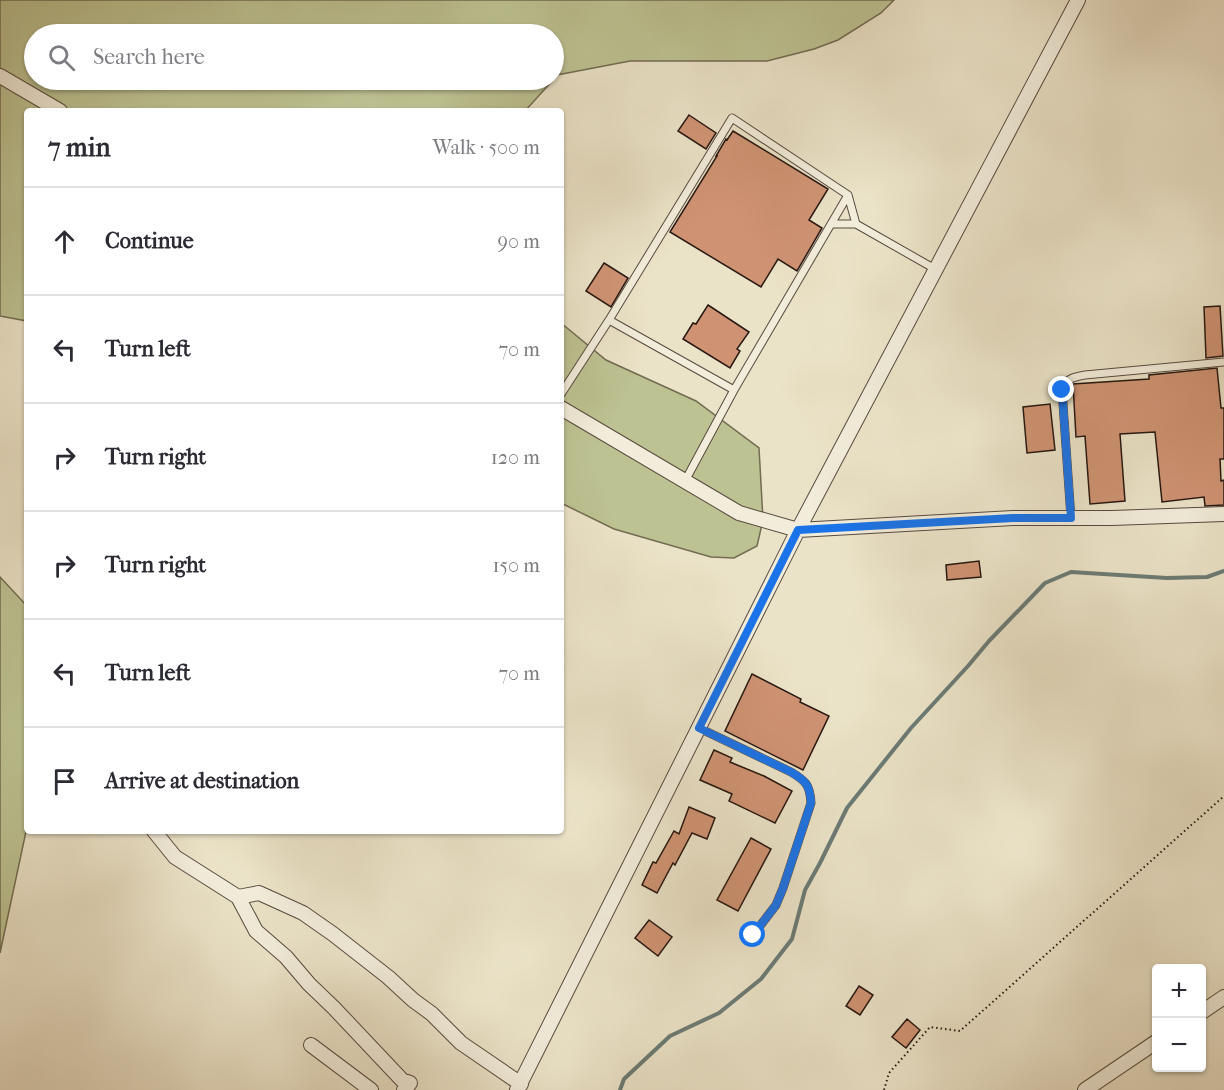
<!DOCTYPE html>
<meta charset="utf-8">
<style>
:root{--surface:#fff;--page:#f2f2f3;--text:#2b2b33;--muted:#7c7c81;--line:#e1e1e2}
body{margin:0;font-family:"IM FELL French Canon",serif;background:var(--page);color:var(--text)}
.controls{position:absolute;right:18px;bottom:18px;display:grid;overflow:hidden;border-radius:6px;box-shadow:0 2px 4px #0004}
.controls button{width:54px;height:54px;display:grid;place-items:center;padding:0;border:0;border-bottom:2px solid var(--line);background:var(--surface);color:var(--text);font:30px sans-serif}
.stop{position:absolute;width:18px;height:18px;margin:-14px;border:4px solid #1a73e8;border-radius:50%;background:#fff}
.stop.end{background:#1a73e8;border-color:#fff;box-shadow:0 2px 6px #0008}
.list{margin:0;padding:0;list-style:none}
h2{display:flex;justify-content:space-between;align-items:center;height:78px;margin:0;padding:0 24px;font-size:26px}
h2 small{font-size:20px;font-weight:400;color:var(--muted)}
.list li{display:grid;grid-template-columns:39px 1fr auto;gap:18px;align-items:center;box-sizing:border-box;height:108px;padding:0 24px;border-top:2px solid var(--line)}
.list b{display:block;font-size:22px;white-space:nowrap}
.list em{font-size:20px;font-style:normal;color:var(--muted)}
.icon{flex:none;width:33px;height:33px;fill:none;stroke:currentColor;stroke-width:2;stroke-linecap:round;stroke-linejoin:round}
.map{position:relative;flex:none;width:1224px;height:1090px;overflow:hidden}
.search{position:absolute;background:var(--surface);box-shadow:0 2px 4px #0004;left:24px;top:24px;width:540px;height:66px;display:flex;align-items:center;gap:15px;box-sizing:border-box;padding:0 21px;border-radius:33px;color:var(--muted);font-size:22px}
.panel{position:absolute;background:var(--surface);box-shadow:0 2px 4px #0004;left:24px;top:108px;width:540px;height:726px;border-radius:6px}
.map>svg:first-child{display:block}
.green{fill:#bdc292;stroke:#726c52;stroke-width:1.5}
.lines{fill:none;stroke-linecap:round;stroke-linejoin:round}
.stream{stroke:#6b7b75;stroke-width:4}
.building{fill:#cf9373;stroke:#271711;stroke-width:1.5}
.lane-casing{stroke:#584a3f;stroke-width:9}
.street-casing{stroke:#584a3f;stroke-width:16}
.path{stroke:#271711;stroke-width:2;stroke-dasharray:1.5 3;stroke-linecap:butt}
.lane{stroke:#f2eddb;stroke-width:7}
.street{stroke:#f2eddb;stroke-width:14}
.route{stroke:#1a73e8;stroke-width:8}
</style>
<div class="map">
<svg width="1224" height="1090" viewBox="0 0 1224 1090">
<rect width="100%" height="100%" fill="#ebe3c8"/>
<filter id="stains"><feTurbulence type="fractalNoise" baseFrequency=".00333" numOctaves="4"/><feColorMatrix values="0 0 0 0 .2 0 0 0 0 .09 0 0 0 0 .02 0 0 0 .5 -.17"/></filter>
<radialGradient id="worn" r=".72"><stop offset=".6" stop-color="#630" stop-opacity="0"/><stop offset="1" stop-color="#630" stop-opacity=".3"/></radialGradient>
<path class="green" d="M0 0H894L881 13 838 40 814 49 767 61H630L557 75 554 79V34H34V80H553L525 111H27V321L0 316Z
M561 323 606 360 696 401 759 448 763 520 757 546 734 558 711 557 614 529 561 503Z
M0 577 27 606V827L0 953Z"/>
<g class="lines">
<path class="stream" d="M620 1090 624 1079 670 1036 719 1013 761 979 792 939 805 890 820 863 847 808 911 728 968 666 989 641 1045 583 1071 572 1167 578 1207 577 1224 571"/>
</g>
<path class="building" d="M689 115 716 133 706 149 678 131Z
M733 131 828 189 809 220 822 228 797 271 778 259 761 287 670 232 717 156H716L726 139 727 140Z
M604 263 628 278 611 307 586 291Z
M708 305 749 332 737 349 740 351 730 368 683 339 693 323 696 324Z
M1220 306 1223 356 1206 358 1204 307Z
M1217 368 1221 408H1224V459H1220L1221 481 1224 480V505L1205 506 1204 497 1162 502 1155 432 1120 434 1125 501 1090 504 1085 436 1076 437 1073 384 1149 379V375Z
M1050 404 1055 450 1027 453 1023 407Z
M979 561 981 577 947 580 946 565Z
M752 674 801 699 800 702 829 716 803 770 725 731Z
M714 750 732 758 730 762 764 776 792 791 775 823 729 801 732 794 700 780Z
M689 807 715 818 707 839 692 833 675 865 673 863 657 893 642 885 653 862 656 863 674 831 679 834Z
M751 838 771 849 738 911 717 900Z
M649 920 672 937 658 956 635 938Z
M859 986 873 995 860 1015 846 1006Z
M907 1019 920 1030 906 1048 892 1037Z"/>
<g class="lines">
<defs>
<path id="lane" d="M848 195 734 390 609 320 732 118 848 195 856 224 935 269
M831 224H856
M561 394 609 320
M685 481 734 390
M1071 518 1062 390C1066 378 1074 377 1085 375L1224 362
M699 728 791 772C806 781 810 785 811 803L783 888 776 905 753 935"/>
<path id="street" d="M0 76 60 111
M561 408 739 513 798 530 1013 518H1112L1224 514
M154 831 175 857 238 897
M1202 1012 1224 997
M311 1045 371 1090
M404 1090 410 1083 402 1080 334 1008 309 984 286 957 256 931 238 897 259 893 303 913 333 934 388 977 413 1000 432 1014 461 1043 521 1084
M517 1090 798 530 1078 0
M1085 1090 1156 1042"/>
</defs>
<use href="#lane" class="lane-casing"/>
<use href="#street" class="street-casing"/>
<path class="path" d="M884 1090 889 1073 930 1027 960 1031 1224 796"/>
<use href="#lane" class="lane"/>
<use href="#street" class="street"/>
</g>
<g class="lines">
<path class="route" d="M753 935 776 905 783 888 811 803C810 785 806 781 791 772L699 728 798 530 1013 518H1071L1062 390"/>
</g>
<rect width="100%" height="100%" filter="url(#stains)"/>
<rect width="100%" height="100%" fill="url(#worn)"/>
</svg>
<div class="controls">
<button>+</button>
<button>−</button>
</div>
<div class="stop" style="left:753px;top:935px"></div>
<div class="stop end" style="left:1062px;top:390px"></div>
<div class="search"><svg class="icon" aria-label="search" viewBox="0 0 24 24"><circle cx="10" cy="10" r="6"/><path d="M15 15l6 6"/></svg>Search here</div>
<section class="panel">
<h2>7 min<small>Walk · 500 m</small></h2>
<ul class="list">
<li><svg class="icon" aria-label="ahead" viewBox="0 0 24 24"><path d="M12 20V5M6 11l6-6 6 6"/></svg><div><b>Continue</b></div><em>90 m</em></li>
<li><svg class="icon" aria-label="left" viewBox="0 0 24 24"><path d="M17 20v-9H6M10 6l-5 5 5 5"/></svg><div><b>Turn left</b></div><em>70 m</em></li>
<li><svg class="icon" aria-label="right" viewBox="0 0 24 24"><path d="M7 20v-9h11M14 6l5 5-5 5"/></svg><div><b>Turn right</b></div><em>120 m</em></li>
<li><svg class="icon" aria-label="right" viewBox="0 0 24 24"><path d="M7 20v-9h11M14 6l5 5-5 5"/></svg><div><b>Turn right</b></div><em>150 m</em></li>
<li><svg class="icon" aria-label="left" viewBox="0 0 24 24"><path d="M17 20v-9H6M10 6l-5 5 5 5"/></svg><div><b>Turn left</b></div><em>70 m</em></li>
<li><svg class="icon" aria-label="arrive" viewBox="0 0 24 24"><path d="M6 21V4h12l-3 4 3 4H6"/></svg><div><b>Arrive at destination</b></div></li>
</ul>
</section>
</div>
